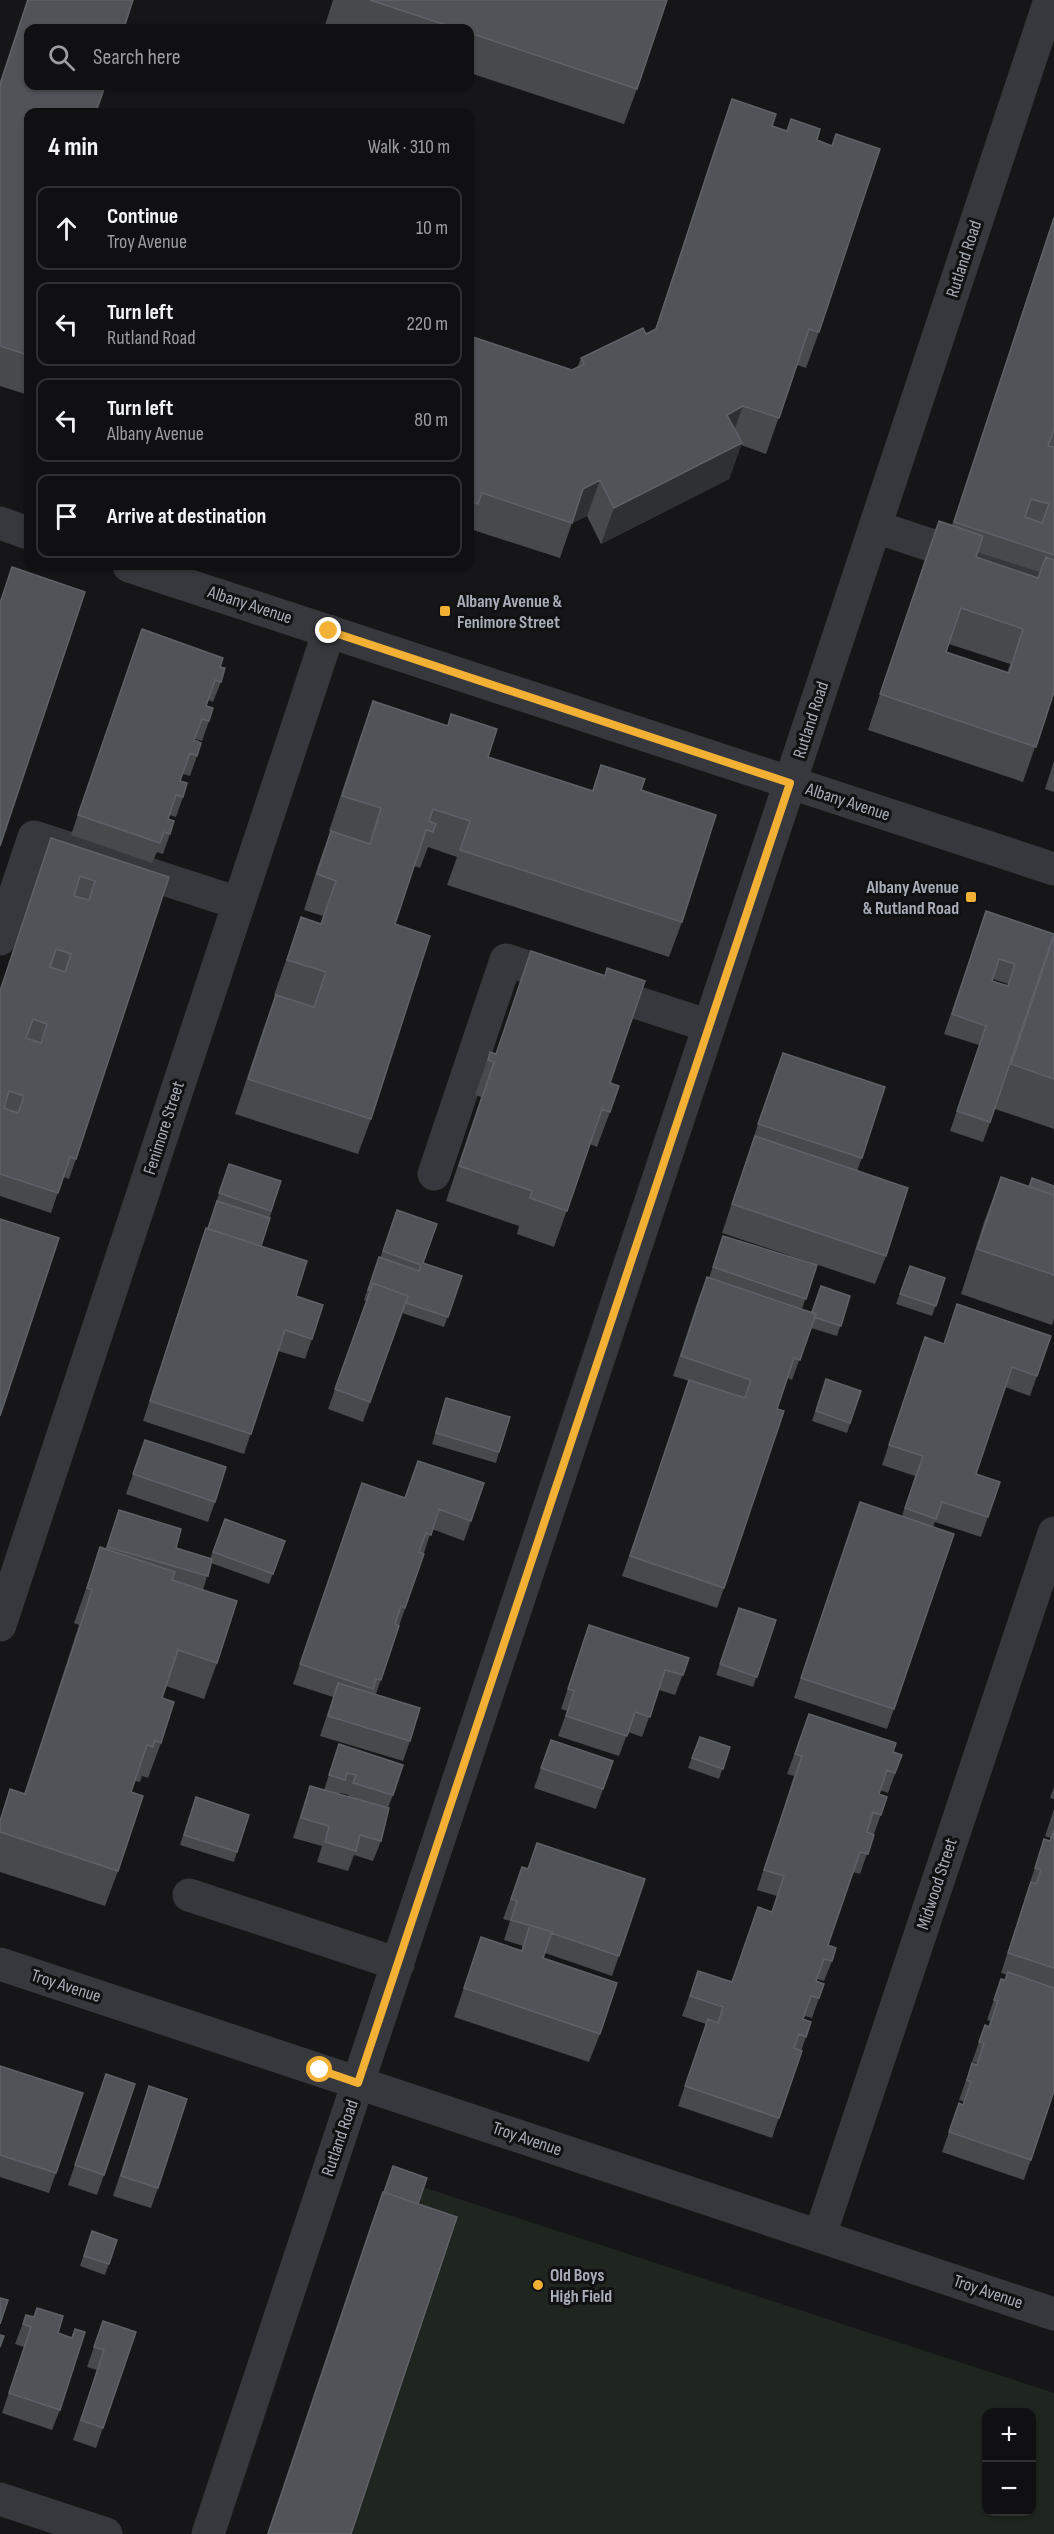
<!DOCTYPE html>
<meta charset="utf-8">
<style>
:root{--surface:#101012;--page:#19191b;--text:#f1f3f6;--muted:#9c9d9f;--line:#303032}
body{margin:0;font-family:"Sofia Sans Condensed",sans-serif;background:var(--page);color:var(--text)}
.controls{position:absolute;right:18px;bottom:18px;display:grid;overflow:hidden;border-radius:12px;box-shadow:0 2px 4px #0004}
.controls button{width:54px;height:54px;display:grid;place-items:center;padding:0;border:0;border-bottom:2px solid var(--line);background:var(--surface);color:var(--text);font:30px sans-serif}
.stop{position:absolute;width:18px;height:18px;margin:-14px;border:4px solid #f2b134;border-radius:50%;background:#fff}
.stop.end{background:#f2b134;border-color:#fff;box-shadow:0 2px 6px #0008}
.list{margin:0;padding:0;list-style:none}
h2{display:flex;justify-content:space-between;align-items:center;height:78px;margin:0;padding:0 24px;font-size:26px}
h2 small{font-size:20px;font-weight:400;color:var(--muted)}
.list li{display:grid;grid-template-columns:39px 1fr auto;gap:18px;align-items:center;box-sizing:border-box;height:84px;margin:0 12px 12px;padding:0 12px;border:2px solid var(--line);border-radius:12px}
.list b{display:block;font-size:22px;white-space:nowrap}
.list p{margin:0;font-size:20px;white-space:nowrap;color:var(--muted)}
.list em{font-size:20px;font-style:normal;color:var(--muted)}
.icon{flex:none;width:33px;height:33px;fill:none;stroke:currentColor;stroke-width:2;stroke-linecap:round;stroke-linejoin:round}
.map{position:relative;flex:none;width:1054px;height:2534px;overflow:hidden}
.search{position:absolute;background:var(--surface);box-shadow:0 2px 4px #0004;left:24px;top:24px;width:450px;height:66px;display:flex;align-items:center;gap:15px;box-sizing:border-box;padding:0 21px;border-radius:12px;color:var(--muted);font-size:22px}
.panel{position:absolute;background:var(--surface);box-shadow:0 2px 4px #0004;left:24px;top:108px;width:450px;height:462px;border-radius:12px}
.map>svg:first-child{display:block}
.green{fill:#1e261f;fill-rule:evenodd}
.lines{fill:none;stroke-linecap:round;stroke-linejoin:round}
.minor{stroke:#37383d;stroke-width:33}
.wall{fill:#47494d;fill-rule:evenodd}
.shaded-wall{fill:#2f3033}
.building{fill:#525359;stroke:#5f6168;stroke-width:1.5;fill-rule:evenodd}
.route{stroke:#f2b134;stroke-width:8}
.poi-dot{fill:#f2b134;stroke:#111113;stroke-width:2}
.labels{text-anchor:middle;dominant-baseline:central;stroke-width:6;stroke-linejoin:round;paint-order:stroke}
.street-label{font-size:18px;fill:#a8adb8;stroke:#111113}
.poi-label{font-size:18px;font-weight:bold;fill:#a8adb8;stroke:#111113;text-anchor:start}
</style>
<div class="map">
<svg width="1054" height="2534" viewBox="0 0 1054 2534">
<rect width="100%" height="100%" fill="#161618"/>
<path class="green" d="M389 2176 1054 2393V2534H273ZM986 2412H1032V2512H986Z"/>
<g class="lines">
<path class="minor" d="M0 523 28 533
M876 527 1054 586
M129 566 1054 869
M0 939 34 837 238 903
M434 1174 506 960 709 1026
M0 1625 329 631
M189 1895 398 1964
M0 1964 1054 2314
M820 2235 1054 1533
M0 2499 106 2534
M208 2534 1050 0"/>
</g>
<path class="wall" d="M27 0H133L28 112V395L0 386V81Z
M333 0H667L637 89 624 124 470 73V28H336L325 25Z
M732 99 772 126 817 140 819 332 806 368 797 365 766 454 741 445 729 479 601 544 587 516 572 523 560 558 470 529V336L572 370 577 368 581 358 646 334 655 330 719 135Z
M1054 216V692L1023 782 868 730 926 556 939 521 952 525ZM977 552 1040 572 1038 578 976 557ZM949 644 1010 664 1007 673 946 652Z
M135 649 220 667 221 682 213 702 208 700 206 706 209 721 202 741 195 739 194 740 197 756 190 776 183 774 180 781 183 797 176 817 169 815 168 819 170 834 163 854 157 852 152 863 71 835Z
M373 701 447 726 451 714 488 757 592 791 601 765 641 790 682 922 669 957 447 885 457 857 428 847 420 868 414 866 395 924 371 1119 358 1154 235 1114 263 1030 275 996 274 995 301 917 321 924 323 916 304 910 318 866 330 832 329 831 360 737Z
M1054 761V792L1045 789Z
M51 838 169 877 76 1159 69 1179 63 1177 51 1213 0 1196V990Z
M986 911 1047 953 1054 935V1129L995 1109 983 1142 950 1131 979 1045 944 1034ZM993 979 1008 984 1007 986 992 981Z
M531 951 610 1083V1112L597 1147 590 1144 554 1247 517 1234 519 1226 446 1201 481 1097 475 1095 490 1052 496 1054Z
M775 1073 862 1158 857 1171 886 1256 875 1284 722 1233Z
M229 1164 281 1181 261 1246 296 1296 312 1339 305 1359 278 1351 244 1454 143 1421 199 1248 206 1228 207 1229Z
M1001 1177 1029 1187 1054 1186V1319L1052 1325 961 1294 984 1222Z
M397 1210 423 1263 462 1276 444 1327 402 1313 363 1422 328 1409 366 1301 364 1300 379 1257 380 1258Z
M723 1236 817 1265 802 1309 812 1312 850 1296 837 1336 811 1328 792 1380 788 1378 777 1409 724 1588 717 1608 622 1576 689 1381 673 1376 699 1297 707 1277 709 1278Z
M910 1266 945 1278 932 1316 896 1304Z
M957 1304 1037 1376 1030 1396 1005 1387 976 1474 1000 1482 981 1537 935 1522 933 1527 894 1709 887 1729 794 1698 860 1502 902 1516 915 1476 882 1465 925 1337 944 1344Z
M826 1379 861 1391 847 1433 812 1421Z
M446 1398 499 1452 496 1463 432 1444Z
M145 1440 215 1502 208 1522 126 1494Z
M418 1461 471 1521 464 1541 432 1529 376 1694 410 1741 403 1761 320 1736 333 1697 293 1684 355 1503 405 1498Z
M119 1510 176 1548 210 1559 225 1519 285 1541 269 1584 211 1563 203 1590 217 1663 204 1699 166 1686 162 1698 161 1743 148 1778 142 1776 140 1782 135 1781 131 1792 118 1871 105 1906 0 1872V1818L10 1789 24 1794 79 1625 74 1623 88 1583 100 1547 106 1549Z
M739 1608 776 1620 753 1687 716 1675Z
M589 1625 689 1658 675 1695 659 1690 642 1737 628 1732 619 1756 558 1736 567 1711 561 1709Z
M809 1714 902 1755 888 1793 880 1790 879 1794 887 1797 860 1874 853 1872 828 1945 832 1961 824 1981 817 1979 816 1981 824 1984 812 2018 805 2016 803 2019 811 2022 772 2138 678 2106 706 2024 682 2016 698 1971 731 1982 772 1912 777 1896 757 1890 794 1776 787 1774Z
M700 1737 730 1747 719 1779 688 1768Z
M551 1740 613 1761 596 1809 534 1788Z
M339 1744 393 1795 388 1808 381 1841 373 1861 354 1855 348 1871 317 1862 322 1846 293 1838 303 1806 310 1786 324 1790ZM340 1793 349 1795 348 1797 340 1794Z
M1054 1787V1799L1050 1798Z
M192 1808 237 1852 234 1862 180 1845Z
M1054 1809V2091L1024 2180 942 2152 959 2103 963 2105 964 2102 959 2100 972 2063 976 2065 977 2063 972 2062 985 2025 989 2027 990 2021 987 2020 1001 1979 1005 1980 1007 1975 1001 1973 1044 1839 1050 1841 1051 1838 1045 1836Z
M522 1867 619 1956 612 1976 545 1953 543 1958 600 2034 589 2062 454 2017 481 1937 521 1951 523 1946 504 1940 510 1921 503 1919Z
M0 2066 56 2173 49 2193 0 2177Z
M106 2074 104 2175 97 2195 68 2185Z
M149 2086 158 2188 151 2208 113 2196Z
M383 2192 418 2204 351 2534H267L370 2227Z
M92 2231 109 2264 105 2275 80 2266Z
M26 2315 58 2333 72 2338 75 2329 60 2410 52 2430 2 2413 24 2347 15 2344Z
M103 2321 136 2332 96 2448 73 2440 97 2370 87 2367Z"/>
<path class="shaded-wall" d="M743 406 730 442 727 415Z
M742 443 729 479 601 544 614 508Z
M600 480 587 516 572 523 583 489Z"/>
<path class="building" d="M28 0H133L124 28H28V86H105L96 112H28V355L0 346V85Z
M370 0H667L637 89 470 33V28H455Z
M732 99 776 114 772 126 787 131 791 119 820 129 817 140 832 146 836 134 880 149 819 332 809 329 779 418 743 406 727 415 742 443 614 508 600 480 583 489 572 523 482 493 478 504 470 501V336L572 370 584 364 581 358 643 328 646 334 656 329Z
M1054 218V429L1048 446 1054 447V555L954 522ZM1031 499 1049 504 1042 523 1025 517Z
M939 521 983 536 976 557 1038 578 1046 557 1054 560V692L1036 747 880 694ZM961 608 1023 629 1009 673 946 652Z
M12 567 85 592 0 846V603Z
M142 629 223 658 220 667 225 668 221 682 215 680 206 706 213 708 209 721 202 719 194 740 201 743 197 756 190 753 180 781 187 783 183 797 176 795 168 819 174 821 170 834 164 832 160 843 78 815Z
M373 701 448 726 451 714 497 729 488 757 593 791 601 765 645 779 641 790 716 815 682 922 460 850 470 821 433 809 429 821 436 824 433 832 426 830 395 924 430 936 371 1119 248 1079 276 995 314 1007 326 972 287 960 301 917 321 924 336 881 317 874 331 831 370 844 381 808 342 796Z
M51 838 169 877 76 1159 70 1157 58 1193 0 1174V991ZM80 876 95 881 89 900 74 896ZM56 949 71 954 65 972 50 967ZM33 1019 47 1024 41 1043 26 1038ZM9 1091 24 1096 18 1113 4 1108Z
M986 911 1054 934 990 1122 957 1111 986 1026 952 1014ZM999 959 1015 964 1008 986 992 981Z
M1054 936V1079L1011 1064Z
M531 951 605 976 607 968 645 981 610 1083 619 1086 610 1112 602 1109 567 1211 530 1198 532 1191 459 1166 494 1062 488 1060 490 1052 496 1054Z
M783 1053 885 1087 862 1158 758 1124Z
M755 1136 908 1188 886 1256 732 1204Z
M229 1164 281 1181 271 1211 219 1193Z
M1001 1177 1054 1195V1275L977 1249Z
M1032 1178 1054 1186V1195L1029 1187Z
M217 1201 270 1218 261 1246 208 1229Z
M397 1210 437 1224 423 1263 462 1276 448 1317 406 1303 408 1296 373 1283 370 1291 368 1290 379 1257 419 1271 421 1265 383 1251Z
M0 1219 59 1238 0 1416Z
M206 1228 307 1261 296 1296 323 1305 312 1339 285 1330 251 1434 150 1401Z
M723 1236 817 1265 806 1299 713 1267Z
M910 1266 945 1278 936 1306 900 1294Z
M707 1277 816 1314 800 1360 794 1358 777 1409 784 1411 724 1588 630 1556 689 1380 745 1398 751 1380 681 1356Z
M373 1283 408 1296 370 1402 335 1389Z
M821 1286 850 1296 841 1326 814 1317 816 1314 812 1312Z
M957 1304 1051 1336 1037 1376 1012 1367 976 1474 1000 1482 988 1517 942 1502 936 1519 905 1508 923 1456 889 1445 925 1337 944 1344Z
M826 1379 861 1391 850 1423 816 1411Z
M446 1398 510 1417 499 1452 436 1433Z
M145 1440 226 1467 215 1502 133 1474Z
M418 1461 484 1483 471 1521 439 1509 431 1535 426 1533 419 1552 424 1554 405 1608 401 1606 395 1624 399 1626 381 1680 376 1679 373 1689 300 1664 362 1483 405 1498Z
M860 1502 954 1534 894 1709 801 1678Z
M119 1510 181 1529 176 1548 212 1559 208 1576 107 1547Z
M225 1519 285 1541 273 1574 213 1552Z
M100 1547 175 1572 172 1580 237 1601 217 1663 178 1650 162 1698 174 1702 161 1743 155 1740 153 1747 147 1745 131 1792 143 1796 118 1871 0 1832V1822L10 1789 25 1794 92 1590 87 1588Z
M739 1608 776 1620 757 1677 720 1664Z
M589 1625 689 1658 683 1675 665 1670 650 1717 635 1712 627 1736 566 1716 574 1691 568 1689Z
M338 1683 420 1708 410 1741 328 1716Z
M809 1714 896 1743 893 1752 902 1755 895 1773 887 1770 879 1794 887 1797 881 1815 873 1812 867 1832 874 1835 868 1854 860 1852 828 1945 836 1948 832 1961 824 1959 816 1981 824 1984 819 1998 811 1996 807 2007 803 2019 811 2022 806 2037 799 2034 794 2048 802 2051 779 2118 685 2086 708 2019 718 2023 723 2007 690 1996 698 1971 732 1982 758 1907 772 1912 784 1876 764 1870 802 1756 795 1754Z
M700 1737 730 1747 723 1769 692 1758Z
M551 1740 613 1761 603 1789 541 1768Z
M339 1744 403 1765 393 1795 353 1783 356 1775 347 1773 345 1780 329 1775Z
M310 1786 389 1808 381 1841 360 1835 356 1851 325 1842 329 1826 301 1818Z
M196 1797 249 1815 237 1852 184 1835Z
M1054 1830V1968L1008 1953 1031 1882 1036 1884 1041 1870 1035 1868 1044 1839 1050 1841Z
M537 1843 645 1879 619 1956 551 1933 552 1932 511 1920 517 1901 511 1899 522 1867 528 1869Z
M530 1925 552 1932 543 1958 617 1983 600 2034 464 1988 481 1937 522 1951Z
M1008 1972 1054 1988V2091L1031 2160 949 2132 959 2103 963 2105 971 2082 967 2080 972 2063 977 2065 984 2043 979 2042 985 2025 989 2027 993 2016 998 2001 994 2000 1001 1979 1005 1980Z
M0 2066 83 2093 56 2173 0 2155Z
M106 2074 135 2084 104 2175 75 2165Z
M149 2086 187 2099 158 2188 121 2176Z
M393 2166 427 2178 418 2204 384 2192Z
M383 2192 457 2217 351 2534H268Z
M92 2231 117 2240 109 2264 84 2256Z
M0 2298 8 2300 0 2324Z
M37 2308 63 2316 58 2333 72 2338 75 2329 85 2332 60 2410 9 2393 31 2327 23 2324 26 2315 34 2317Z
M103 2321 136 2332 103 2428 81 2420 104 2350 94 2347Z
M0 2335 4 2336 0 2347Z"/>
<g class="lines">
<path class="route" d="M320 2070 358 2083 790 783 329 631"/>
</g>
<g class="poi-dot">
<rect x="439" y="605" width="12" height="12" rx="3"/>
<rect x="965" y="891" width="12" height="12" rx="3"/>
<circle cx="538" cy="2285" r="6"/>
</g>
<g class="labels">
<g class="street-label">
<text transform="translate(964 259) rotate(-72)">Rutland Road</text>
<text transform="translate(250 605) rotate(18)">Albany Avenue</text>
<text transform="translate(811 720) rotate(-72)">Rutland Road</text>
<text transform="translate(848 802) rotate(18)">Albany Avenue</text>
<text transform="translate(164 1128) rotate(-72)">Fenimore Street</text>
<text transform="translate(937 1884) rotate(-72)">Midwood Street</text>
<text transform="translate(66 1986) rotate(18)">Troy Avenue</text>
<text transform="translate(340 2138) rotate(-71)">Rutland Road</text>
<text transform="translate(527 2139) rotate(19)">Troy Avenue</text>
<text transform="translate(988 2292) rotate(19)">Troy Avenue</text>
</g>
<g class="poi-label">
<text x="457" y="601">Albany Avenue &amp;<tspan x="457" dy="21">Fenimore Street</tspan></text>
<text x="959" y="887" text-anchor="end">Albany Avenue<tspan x="959" dy="21">&amp; Rutland Road</tspan></text>
<text x="550" y="2275">Old Boys<tspan x="550" dy="21">High Field</tspan></text>
</g>
</g>
</svg>
<div class="controls">
<button>+</button>
<button>−</button>
</div>
<div class="stop" style="left:320px;top:2070px"></div>
<div class="stop end" style="left:329px;top:631px"></div>
<div class="search"><svg class="icon" aria-label="search" viewBox="0 0 24 24"><circle cx="10" cy="10" r="6"/><path d="M15 15l6 6"/></svg>Search here</div>
<section class="panel">
<h2>4 min<small>Walk · 310 m</small></h2>
<ul class="list">
<li><svg class="icon" aria-label="ahead" viewBox="0 0 24 24"><path d="M12 20V5M6 11l6-6 6 6"/></svg><div><b>Continue</b><p>Troy Avenue</p></div><em>10 m</em></li>
<li><svg class="icon" aria-label="left" viewBox="0 0 24 24"><path d="M17 20v-9H6M10 6l-5 5 5 5"/></svg><div><b>Turn left</b><p>Rutland Road</p></div><em>220 m</em></li>
<li><svg class="icon" aria-label="left" viewBox="0 0 24 24"><path d="M17 20v-9H6M10 6l-5 5 5 5"/></svg><div><b>Turn left</b><p>Albany Avenue</p></div><em>80 m</em></li>
<li><svg class="icon" aria-label="arrive" viewBox="0 0 24 24"><path d="M6 21V4h12l-3 4 3 4H6"/></svg><div><b>Arrive at destination</b></div></li>
</ul>
</section>
</div>
